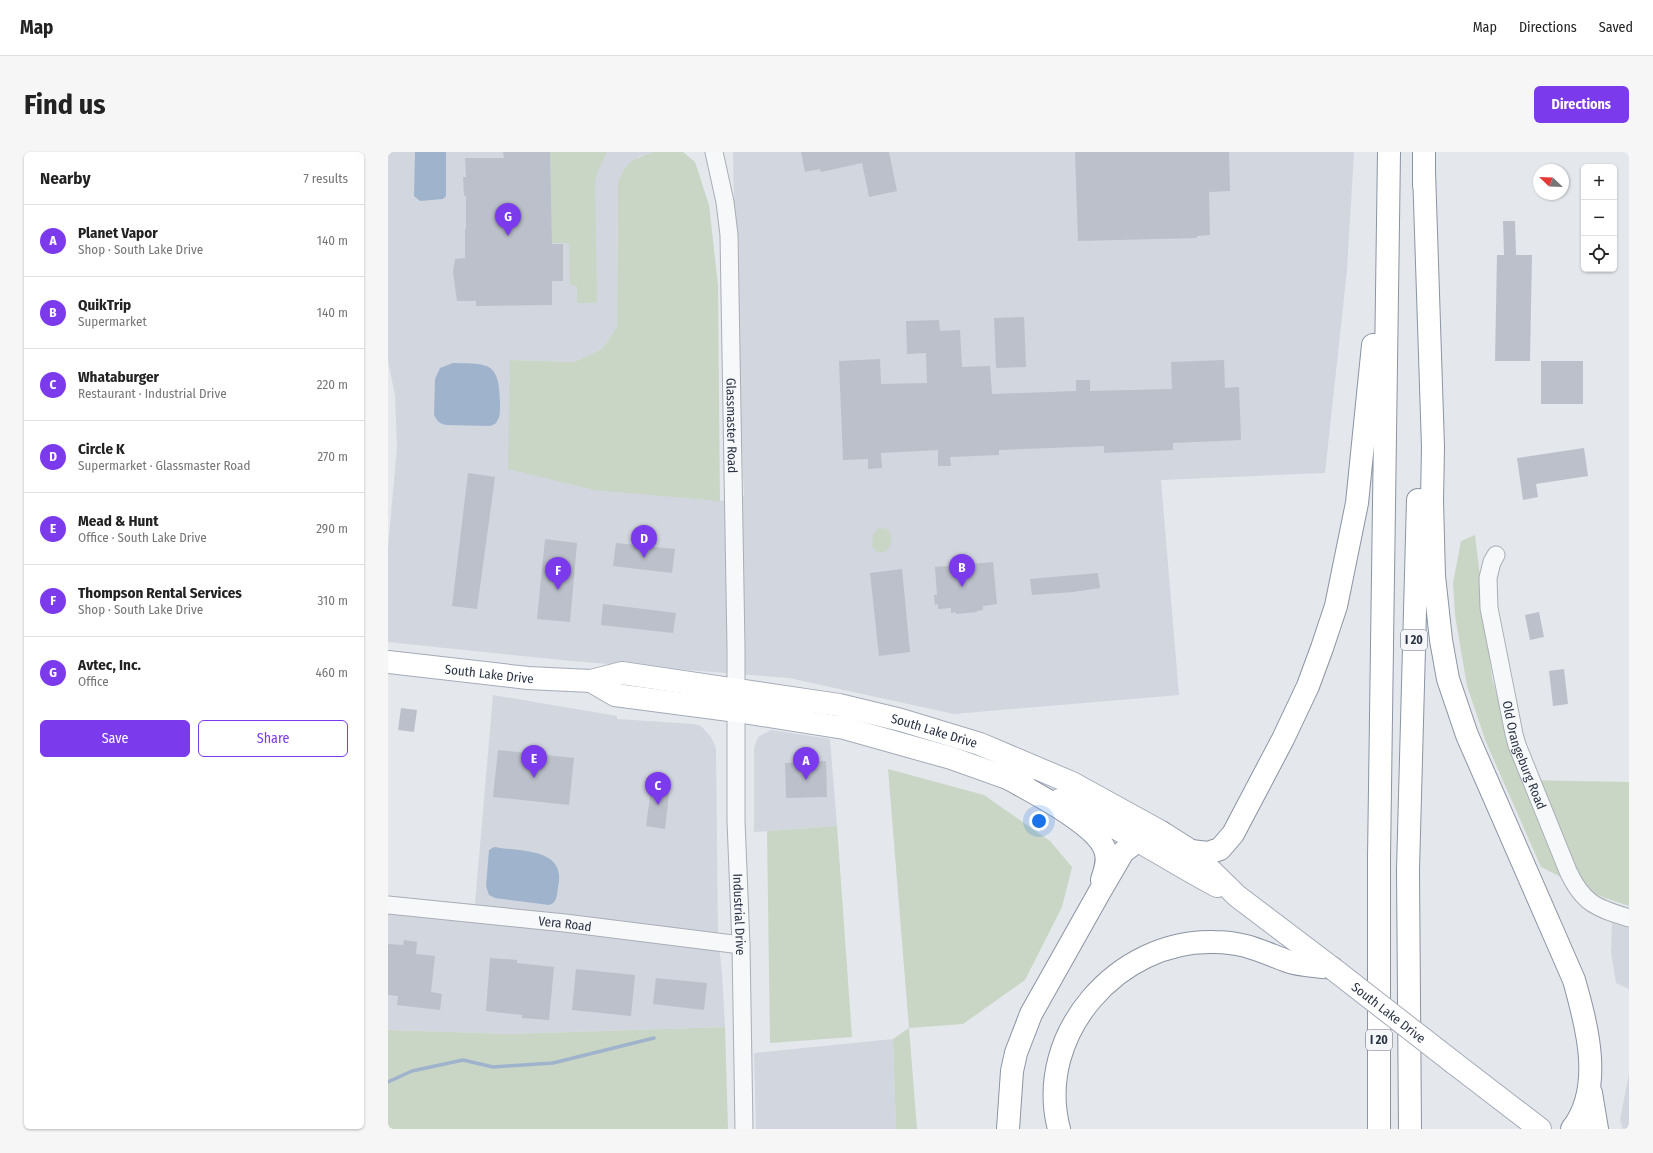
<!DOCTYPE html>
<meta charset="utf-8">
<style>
:root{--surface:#fff;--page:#f6f6f6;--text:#222;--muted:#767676;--line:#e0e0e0;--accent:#7c3aed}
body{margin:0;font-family:"Fira Sans Condensed",sans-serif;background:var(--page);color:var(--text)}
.controls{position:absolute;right:12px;top:12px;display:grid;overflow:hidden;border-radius:6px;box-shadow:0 1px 3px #0004}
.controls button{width:36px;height:36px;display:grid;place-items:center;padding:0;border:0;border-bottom:1px solid var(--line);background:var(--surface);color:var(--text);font:20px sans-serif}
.compass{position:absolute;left:1145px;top:12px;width:36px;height:36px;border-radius:50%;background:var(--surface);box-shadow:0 1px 3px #0004;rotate:293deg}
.you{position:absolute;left:651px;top:669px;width:14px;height:14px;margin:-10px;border:3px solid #fff;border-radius:50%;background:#1a73e8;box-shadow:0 0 0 6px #1a73e833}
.badge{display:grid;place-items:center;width:26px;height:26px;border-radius:50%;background:var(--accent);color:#fff;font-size:13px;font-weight:700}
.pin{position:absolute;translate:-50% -33px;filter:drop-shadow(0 1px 2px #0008)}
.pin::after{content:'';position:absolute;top:21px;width:14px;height:12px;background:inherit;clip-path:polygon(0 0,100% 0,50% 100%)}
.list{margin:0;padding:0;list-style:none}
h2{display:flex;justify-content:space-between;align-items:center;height:52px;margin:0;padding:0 16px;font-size:17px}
h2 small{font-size:13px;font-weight:400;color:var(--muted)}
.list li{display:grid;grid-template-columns:26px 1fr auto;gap:12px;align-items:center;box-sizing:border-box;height:72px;padding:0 16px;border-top:1px solid var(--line)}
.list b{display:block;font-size:15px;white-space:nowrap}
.list p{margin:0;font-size:13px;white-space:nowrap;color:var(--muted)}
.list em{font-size:13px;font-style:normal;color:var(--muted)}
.actions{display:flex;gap:8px;padding:12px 16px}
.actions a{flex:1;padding:9px 0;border:1px solid var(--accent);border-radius:6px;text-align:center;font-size:14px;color:var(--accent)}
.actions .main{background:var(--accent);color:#fff}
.icon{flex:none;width:22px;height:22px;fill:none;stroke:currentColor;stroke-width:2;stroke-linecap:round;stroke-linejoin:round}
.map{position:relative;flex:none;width:1241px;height:977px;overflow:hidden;border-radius:6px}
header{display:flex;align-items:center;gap:24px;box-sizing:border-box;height:56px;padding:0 20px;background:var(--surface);border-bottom:1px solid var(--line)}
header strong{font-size:19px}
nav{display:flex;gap:22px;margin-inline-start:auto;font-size:14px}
.intro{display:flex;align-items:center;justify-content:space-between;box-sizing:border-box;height:96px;padding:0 24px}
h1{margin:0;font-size:28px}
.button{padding:10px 18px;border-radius:6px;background:var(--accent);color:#fff;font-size:14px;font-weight:700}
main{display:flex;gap:24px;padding:0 24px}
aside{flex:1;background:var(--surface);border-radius:6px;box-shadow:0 1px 3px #0004}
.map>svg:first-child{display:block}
.built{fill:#d2d6de}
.green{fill:#c9d6c5}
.water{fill:#9fb4cc}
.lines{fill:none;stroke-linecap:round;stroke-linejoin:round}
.stream{stroke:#9fb4cc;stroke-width:3.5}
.building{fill:#bbc0ca}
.minor-casing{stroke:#a9aeb7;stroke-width:19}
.major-casing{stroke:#a3abb8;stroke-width:24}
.highway-casing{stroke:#8b94a3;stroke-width:24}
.minor{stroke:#f7f8fa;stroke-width:17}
.major{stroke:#fff;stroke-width:22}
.highway{stroke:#fff;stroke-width:22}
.major-bridge-casing{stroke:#a3abb8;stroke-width:24;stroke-linecap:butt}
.major-bridge{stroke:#fff;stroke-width:22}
.labels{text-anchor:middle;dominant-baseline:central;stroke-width:3;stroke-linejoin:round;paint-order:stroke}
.shield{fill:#f4f6f9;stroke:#676e7b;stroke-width:1}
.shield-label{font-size:12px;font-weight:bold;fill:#2b3445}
.street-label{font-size:13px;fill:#2b3445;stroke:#f4f6f9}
</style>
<header>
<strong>Map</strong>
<nav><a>Map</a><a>Directions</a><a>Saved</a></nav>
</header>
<div class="intro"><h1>Find us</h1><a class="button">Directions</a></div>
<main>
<aside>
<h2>Nearby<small>7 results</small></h2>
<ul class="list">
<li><span class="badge">A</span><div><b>Planet Vapor</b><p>Shop · South Lake Drive</p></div><em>140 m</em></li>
<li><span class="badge">B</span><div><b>QuikTrip</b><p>Supermarket</p></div><em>140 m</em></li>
<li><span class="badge">C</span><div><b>Whataburger</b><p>Restaurant · Industrial Drive</p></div><em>220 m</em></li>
<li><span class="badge">D</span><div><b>Circle K</b><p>Supermarket · Glassmaster Road</p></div><em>270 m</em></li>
<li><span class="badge">E</span><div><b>Mead &amp; Hunt</b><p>Office · South Lake Drive</p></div><em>290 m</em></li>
<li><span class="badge">F</span><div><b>Thompson Rental Services</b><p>Shop · South Lake Drive</p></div><em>310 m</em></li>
<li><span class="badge">G</span><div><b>Avtec, Inc.</b><p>Office</p></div><em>460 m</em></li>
</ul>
<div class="actions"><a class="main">Save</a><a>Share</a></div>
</aside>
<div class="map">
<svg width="1241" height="977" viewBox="0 0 1241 977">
<rect width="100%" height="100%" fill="#e4e7ec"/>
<path class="built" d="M0 0H265L250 5 230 31 229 175 214 197 186 210 122 208 332 349 356 344 348 164 345 0H966L959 118 937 321 773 328 791 543 566 562 401 526 183 509 0 490V397L9 294 7 243 0 209Z
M105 543 229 564V567L306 572 313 574 323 585 328 596 330 783 334 821 337 875 123 882 0 878V744L87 752Z
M383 578 442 587 449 674 366 680V596L370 585Z
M1224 771 1241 776V837L1228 831 1223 800Z
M505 887 508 977H368L366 901Z
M1241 922V977H1235L1232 968Z"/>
<path class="green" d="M162 0H219L209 21 207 30 209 151H189V134L182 133 181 91H164Z
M265 0H295L307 10 321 53 330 133 332 349 207 338 120 317 122 208 186 210 214 197 229 175 230 31C237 11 245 7 265 0Z
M491 376 499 377C506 383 504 395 497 400H489L484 394 485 382Z
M1087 383 1104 526 1133 628 1241 630V754L1209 743 1153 715 1098 590 1079 534 1067 463 1065 431 1073 389Z
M500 617 596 643 662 689 684 715 674 755 637 828 575 872 521 876 529 977H508L505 887 521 876Z
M449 674 464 885 382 891 379 679Z
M337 875 340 977H0V878L123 882Z"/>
<path class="water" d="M27 0H58V44L55 47 32 49 26 44Z
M65 211C100 212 111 209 112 249 112 258 113 266 107 272L102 274 58 273C52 272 49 269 46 263L47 227 52 216Z
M106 695C134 700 179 696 170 735 169 743 169 751 161 753L107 746 101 743 98 734 101 698Z"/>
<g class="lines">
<path class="stream" d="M0 930 24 919 75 908 105 915 165 911 266 886"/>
</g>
<path class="building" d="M115 0H162L164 92H175V129H164V153L88 154V149H69L65 120 67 107 77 106V77H78V44H76L75 25H78L77 6H116Z
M413 0H501L509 39 481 45 474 11 433 20 432 17 417 20Z
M687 0H841L842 39 821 40 822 83 809 84V86L690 89Z
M1115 69H1127L1128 103H1144L1142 209H1107L1109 103H1116Z
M636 165 638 215 608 216 606 166Z
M551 168 552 179 572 178 574 215 602 214 604 242 688 239V228H702V239L784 237 783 210 836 208 837 236 851 235 853 288 785 291V298L716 301V294L611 298V303L562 305 563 314H550V298L493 301 494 316 480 317V307L455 308 451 209 492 207 493 232 539 231 538 201 519 202 518 169Z
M1153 209H1195V252H1153Z
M1196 296 1200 324 1148 332 1150 345 1135 348 1129 306Z
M80 321 107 325 89 457 64 454Z
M157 387 189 391 182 470 149 467Z
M228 391 287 397 284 421 225 414Z
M605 410 609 452 595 454V458L589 459V460L568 462V460L563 461V456L550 457V452L547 453 546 443H549L547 415Z
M514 417 522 500 491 504 482 421Z
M710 421 712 436 685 440 644 443 642 427Z
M215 452 288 461 285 481 213 473Z
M1151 460 1156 485 1142 488 1137 463Z
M1176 517 1180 552 1165 554 1161 519Z
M13 556 29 558 26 580 10 578Z
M110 598 186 606 181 653 105 645Z
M438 609 439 645 398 646 397 611Z
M264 630 282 632 277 677 258 674Z
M16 788 29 790 28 802 47 804 43 840 54 842 52 858 9 853 10 844 0 843V792L15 793Z
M102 806 129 808V811L166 815 161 868 134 866V863L98 859Z
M188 817 247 823 243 864 184 858Z
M268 826 319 831 316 858 265 852Z"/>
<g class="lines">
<defs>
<g id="minor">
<path id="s1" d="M326 0 337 50 341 83 348 496V669L353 793 356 977"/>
<path id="s2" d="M1108 403 1104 410 1100 426 1101 456 1126 582 1129 593 1180 719C1195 752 1209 756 1241 766"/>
<path id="s3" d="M0 753 177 771 353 793"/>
</g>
<g id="major">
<path id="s4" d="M0 510 140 526 203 529 234 521 451 553 513 568 592 592 684 631 773 680 803 699 849 744 944 816"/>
<path d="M203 529 227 543 349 559 456 576 563 606 636 632"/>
<path d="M671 648C726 671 776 706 829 734"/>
<path d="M1066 911 1152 977"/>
</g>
<path id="highway" d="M1036 0V34
M1036 19 1045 295 1044 349 1046 424 1053 488 1060 527 1079 583 1186 828C1199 874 1216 936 1184 977
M618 625C642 639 709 672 717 698 721 708 717 718 714 728
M803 699 820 701 832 697 845 682 895 587 920 534 934 496 948 454 969 351 985 193
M1203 941 1209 977
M620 977 624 919 628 901 643 862 711 741 735 700 756 684 773 680
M671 977C646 882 731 787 826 790 856 790 872 799 899 809 912 814 929 814 944 816
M991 977V706L1001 0
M1022 977 1020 718 1030 348"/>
</defs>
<use href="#minor" class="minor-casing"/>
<use href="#major" class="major-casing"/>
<use href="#highway" class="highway-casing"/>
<use href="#minor" class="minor"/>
<use href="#major" class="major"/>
<use href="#highway" class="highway"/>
<defs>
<g id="major-bridge">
<path id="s5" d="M944 816 1066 911"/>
</g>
</defs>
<use href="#major-bridge" class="major-bridge-casing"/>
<use href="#major-bridge" class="major-bridge"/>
</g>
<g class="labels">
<g class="shield">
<rect x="1013" y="478" width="26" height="20" rx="3"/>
<rect x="978" y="878" width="26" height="20" rx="3"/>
</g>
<g class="shield-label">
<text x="1026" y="488">I 20</text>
<text x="991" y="888">I 20</text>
</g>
<g class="street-label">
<text stroke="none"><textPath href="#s1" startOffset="275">Glassmaster Road</textPath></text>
<text stroke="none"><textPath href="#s4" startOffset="102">South Lake Drive</textPath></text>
<text stroke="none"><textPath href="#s4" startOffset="554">South Lake Drive</textPath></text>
<text stroke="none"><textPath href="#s2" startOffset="206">Old Orangeburg Road</textPath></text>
<text stroke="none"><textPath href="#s1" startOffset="764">Industrial Drive</textPath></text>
<text stroke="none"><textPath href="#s3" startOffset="178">Vera Road</textPath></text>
<text stroke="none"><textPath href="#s5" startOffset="72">South Lake Drive</textPath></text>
</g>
</g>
</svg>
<div class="controls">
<button>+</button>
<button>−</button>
<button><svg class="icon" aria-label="locate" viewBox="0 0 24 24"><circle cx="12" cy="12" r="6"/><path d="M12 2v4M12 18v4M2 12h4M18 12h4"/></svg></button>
</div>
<svg class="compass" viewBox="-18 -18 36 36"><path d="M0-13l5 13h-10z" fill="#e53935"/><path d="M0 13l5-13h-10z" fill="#767676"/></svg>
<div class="you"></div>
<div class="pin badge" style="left:418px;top:628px">A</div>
<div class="pin badge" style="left:574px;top:435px">B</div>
<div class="pin badge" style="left:270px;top:653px">C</div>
<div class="pin badge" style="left:256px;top:406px">D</div>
<div class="pin badge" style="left:146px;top:626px">E</div>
<div class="pin badge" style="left:170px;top:438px">F</div>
<div class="pin badge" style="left:120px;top:84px">G</div>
</div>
</main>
